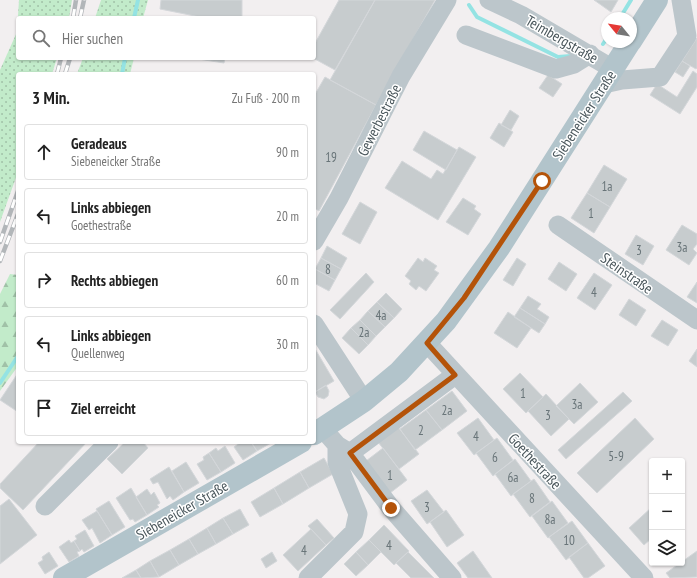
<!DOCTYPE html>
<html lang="de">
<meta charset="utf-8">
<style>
:root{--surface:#fff;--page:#f6f6f6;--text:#222;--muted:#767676;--line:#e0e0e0}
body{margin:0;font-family:"PT Sans Narrow",sans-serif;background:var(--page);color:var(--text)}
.controls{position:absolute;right:12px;bottom:12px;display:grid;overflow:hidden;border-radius:4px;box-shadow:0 1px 3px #0004}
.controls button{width:36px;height:36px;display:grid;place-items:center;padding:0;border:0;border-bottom:1px solid var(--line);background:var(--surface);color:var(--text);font:20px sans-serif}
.compass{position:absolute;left:601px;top:12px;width:36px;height:36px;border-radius:50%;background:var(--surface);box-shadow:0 1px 3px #0004;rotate:300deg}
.stop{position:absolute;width:12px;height:12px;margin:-9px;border:3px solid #b45309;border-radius:50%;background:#fff}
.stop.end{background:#b45309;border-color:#fff;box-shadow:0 1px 4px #0008}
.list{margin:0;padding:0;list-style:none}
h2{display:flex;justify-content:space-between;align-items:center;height:52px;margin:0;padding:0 16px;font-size:17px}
h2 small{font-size:13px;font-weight:400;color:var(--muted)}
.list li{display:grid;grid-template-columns:26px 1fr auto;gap:12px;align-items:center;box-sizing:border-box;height:56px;margin:0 8px 8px;padding:0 8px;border:1px solid var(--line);border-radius:4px}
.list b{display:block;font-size:15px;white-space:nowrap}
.list p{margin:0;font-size:13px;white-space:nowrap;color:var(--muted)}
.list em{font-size:13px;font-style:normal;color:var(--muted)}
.icon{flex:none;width:22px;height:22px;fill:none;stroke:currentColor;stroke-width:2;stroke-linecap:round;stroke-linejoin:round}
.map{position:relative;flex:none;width:697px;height:578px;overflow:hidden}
.search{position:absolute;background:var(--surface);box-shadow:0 1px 3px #0004;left:16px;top:16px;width:300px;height:44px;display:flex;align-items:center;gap:10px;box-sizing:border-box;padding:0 14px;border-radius:4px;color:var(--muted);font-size:15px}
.panel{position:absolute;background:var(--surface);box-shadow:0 1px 3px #0004;left:16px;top:72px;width:300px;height:372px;border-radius:4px}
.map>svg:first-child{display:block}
.green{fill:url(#green-dots)}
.forest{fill:url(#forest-firs)}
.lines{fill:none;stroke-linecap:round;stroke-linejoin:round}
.stream{stroke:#94e3e3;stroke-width:4}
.building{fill:#c7ccce;stroke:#d4d7da}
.minor{stroke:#bcc6cb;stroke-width:19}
.major{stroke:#b2c4cb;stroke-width:22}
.rail-casing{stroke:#b2b6b9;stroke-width:4.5}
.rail{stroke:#fff;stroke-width:3;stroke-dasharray:9;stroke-linecap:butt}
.route{stroke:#b45309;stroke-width:5}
.labels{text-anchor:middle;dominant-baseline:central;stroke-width:3;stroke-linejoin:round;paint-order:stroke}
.number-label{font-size:13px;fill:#687478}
.street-label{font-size:15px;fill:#49565b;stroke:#fff}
</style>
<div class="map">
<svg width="697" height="578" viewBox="0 0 697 578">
<defs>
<pattern id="green-dots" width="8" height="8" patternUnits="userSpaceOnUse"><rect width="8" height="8" fill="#c2ebca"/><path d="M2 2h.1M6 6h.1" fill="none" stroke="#a0c1a7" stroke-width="1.8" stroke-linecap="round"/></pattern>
<pattern id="forest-firs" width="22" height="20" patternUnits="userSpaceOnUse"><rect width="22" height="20" fill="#c2ebca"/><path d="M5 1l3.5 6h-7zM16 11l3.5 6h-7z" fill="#a0c1a7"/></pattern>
</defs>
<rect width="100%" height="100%" fill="#f2eff0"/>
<path class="green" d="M19 0H72L69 18H18V58H57L52 74H18V172L0 222V70L17 32Z
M101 0H148L143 18H95Z
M83 58H134L130 74H77Z"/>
<path class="forest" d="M10 274 18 275V366L0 391V294Z"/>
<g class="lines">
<path class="stream" d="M469 5 477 17 558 57 571 56
M134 18 138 0
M620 18 631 0
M603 44 607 38
M122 74 125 58
M0 383 18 356"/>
</g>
<path class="building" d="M161 0H242V18H205L160 9Z
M339 0H375L335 70 313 58 314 45Z
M375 0H435L376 105 330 80Z
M594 0H618L611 12Z
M697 38V68L696 69 682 61Z
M192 58H225L224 63Z
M682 61 690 66 683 77 675 72Z
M693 71 697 74V87L680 114 650 95 657 84 677 97Z
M548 75 562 84 553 97 539 88Z
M325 77 376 105 319 211 314 208V96Z
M510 110 519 116 511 130 501 125Z
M499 123 513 132 504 147 490 138Z
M424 131 457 150 446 170 413 150Z
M459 147 476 157 438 220 385 188 402 161 431 179 437 170 443 174Z
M604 165 627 179 610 207 587 193Z
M587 193 610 207 594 233 571 218Z
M463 198 476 206 474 209 481 214 468 235 446 222Z
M360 202 377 212 360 244 342 234Z
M682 225 697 234V244L693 249 697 253 689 265 666 250Z
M636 235 654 246 643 265 625 254Z
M327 246 347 258 341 269 321 258Z
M321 258 341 269 335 280 315 269Z
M418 258 423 262 425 258 437 266 434 270 439 273 426 291 419 286 416 290 409 284 411 281 405 276Z
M517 258 526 264 513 286 503 280Z
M559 262 577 274 566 291 548 279Z
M315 269 335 280 329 291 314 283Z
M366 273 374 282 340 319 330 310Z
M594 273 612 285 595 310 577 298Z
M697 282V303L687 297Z
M386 293 402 309 394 318 377 302Z
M528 296 541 304 537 309 549 317 545 324 520 308Z
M629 299 646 310 636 326 619 315Z
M377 302 394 318 385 327 368 311Z
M520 308 545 324 539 333 514 317Z
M368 311 385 327 376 336 360 320Z
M508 312 531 328 517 348 494 333Z
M360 320 376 336 368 345 351 328Z
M662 320 678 330 668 346 651 336Z
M351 328 368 345 359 354 342 338Z
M314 347 334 381 315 392 314 390Z
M697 349V367L689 361Z
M18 373V412L0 400Z
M520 373 543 397 526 413 503 389Z
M580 383 598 402 574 424 556 406Z
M326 385 329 391 328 396 324 399 318 397 315 392Z
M452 391 467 411 442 430 426 410Z
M623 392 632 401 566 459 558 450Z
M546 394 569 419 551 436 528 411Z
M426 410 442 430 415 450 400 429Z
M478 418 494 440 474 455 457 433Z
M635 418 654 439 597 493 577 473Z
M398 427 419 454 399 469 378 442Z
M497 438 513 460 493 476 476 453Z
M39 442H87L23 510 0 488V484Z
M125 442H143L148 448 122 474 107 459Z
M241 442H251L257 451 243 460 234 447Z
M251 442H270L271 443 257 451Z
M225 446 235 463 221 472 209 453 216 448 218 451Z
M383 448 407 480 390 493 366 461Z
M209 453 221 472 207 480 197 464 204 460 203 457Z
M324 458 333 474 309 488 300 472Z
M515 459 531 481 511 496 495 474Z
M186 462 199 483 184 492 172 471Z
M169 467 184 492 173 500 170 496 167 499 158 482 153 484 150 479Z
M300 472 309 488 283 504 274 488Z
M534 479 550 502 530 517 513 494Z
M131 488 147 515 135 522 133 519 130 520 116 498Z
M274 488 283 504 260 517 251 502Z
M147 489 151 495 154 492 160 503 157 505 159 507 147 515 136 497Z
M427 490 444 512 427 524 411 501Z
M9 499 37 535 0 564V506Z
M109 501 125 527 112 535 96 509Z
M552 501 568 523 548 538 532 516Z
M652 507V538L644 545 629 528Z
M240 509 249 525 233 534 223 518Z
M446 510 464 535 447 547 430 522Z
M97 511 112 535 100 543 92 528 89 530 82 520Z
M223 518 233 534 216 544 207 528Z
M317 519 334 538 326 545 308 526Z
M572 521 588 543 566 560 549 537Z
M384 525 409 551 394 565 369 540Z
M207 528 216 544 198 554 189 539Z
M311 529 326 545 298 571 283 555Z
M85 530 94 546 84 552 82 549 80 551 74 541 77 539 75 536Z
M189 539 198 554 179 565 170 550Z
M69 540 71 543 74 541 80 551 77 552 79 556 69 562 59 547Z
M369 540 381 552 368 565 356 552Z
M588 543 605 566 588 578H584L569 557Z
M170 550 179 565 159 577 150 561Z
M473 551 492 578H468L457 563Z
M697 551V577L670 578 666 573Z
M49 552 58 566 45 574 38 563 43 560 42 557Z
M272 552 277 561 266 568 261 559Z
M356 552 368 565 356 576 344 564Z
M408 552 434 578H411L396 563Z
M150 561 159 577 141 578 136 570Z
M136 570 141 578H122Z"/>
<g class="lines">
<path class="minor" d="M489 0 521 15 613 69
M466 35 556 69 574 64 590 54
M604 84 622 80 660 77 687 36 681 0
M558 225 697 320
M314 241 339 198 401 76 447 0
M314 324 364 401
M427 343 644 578
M323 429 337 445 350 453 391 508 452 578
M350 453 455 375
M45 506 109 442
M308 578 354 532 358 514 337 462V445"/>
<path class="major" d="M631 41 657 0
M314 434 364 401 399 372 446 321 499 248 630 42
M64 578 301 442"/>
<defs>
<path id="rail" d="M73 18 76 0
M80 18 84 0
M57 74 61 58
M65 74 70 58
M0 242 18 191
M0 261 18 214"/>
</defs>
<use href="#rail" class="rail-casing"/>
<use href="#rail" class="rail"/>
</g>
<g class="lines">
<path class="route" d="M391 508 350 453 455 375 427 343 464 298 542 181"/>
</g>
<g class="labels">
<g class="number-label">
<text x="331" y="157">19</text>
<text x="607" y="186">1a</text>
<text x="591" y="213">1</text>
<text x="682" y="247">3a</text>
<text x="639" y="250">3</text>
<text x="328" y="269">8</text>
<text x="594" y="292">4</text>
<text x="381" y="315">4a</text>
<text x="364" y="332">2a</text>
<text x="523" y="393">1</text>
<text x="577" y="404">3a</text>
<text x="447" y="410">2a</text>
<text x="548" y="415">3</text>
<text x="421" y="430">2</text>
<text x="476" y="436">4</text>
<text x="616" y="456">5-9</text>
<text x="495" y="457">6</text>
<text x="390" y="475">1</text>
<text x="513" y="477">6a</text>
<text x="532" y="498">8</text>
<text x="427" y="507">3</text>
<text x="550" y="519">8a</text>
<text x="569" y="540">10</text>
<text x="389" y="545">4</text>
<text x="304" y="550">4</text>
</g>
<g class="street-label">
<text transform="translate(562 39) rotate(30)">Teimbergstraße</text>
<text transform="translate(584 115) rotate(-57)">Siebeneicker Straße</text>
<text transform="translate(379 120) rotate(-63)">Gewerbestraße</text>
<text transform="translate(627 273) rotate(35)">Steinstraße</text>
<text transform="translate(535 461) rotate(47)">Goethestraße</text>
<text transform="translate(182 510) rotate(-30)">Siebeneicker Straße</text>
</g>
</g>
</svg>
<div class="controls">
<button>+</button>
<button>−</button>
<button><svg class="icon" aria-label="layers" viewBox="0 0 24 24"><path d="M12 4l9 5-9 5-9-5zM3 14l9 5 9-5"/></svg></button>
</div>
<svg class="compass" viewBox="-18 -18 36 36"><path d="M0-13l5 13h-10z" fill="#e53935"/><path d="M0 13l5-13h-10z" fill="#767676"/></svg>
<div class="stop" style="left:542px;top:181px"></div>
<div class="stop end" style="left:391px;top:508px"></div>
<div class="search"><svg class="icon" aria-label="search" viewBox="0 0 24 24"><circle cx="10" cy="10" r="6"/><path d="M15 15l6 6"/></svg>Hier suchen</div>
<section class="panel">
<h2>3 Min.<small>Zu Fuß · 200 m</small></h2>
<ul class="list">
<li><svg class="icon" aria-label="ahead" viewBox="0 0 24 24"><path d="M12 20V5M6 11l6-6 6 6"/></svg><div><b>Geradeaus</b><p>Siebeneicker Straße</p></div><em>90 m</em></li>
<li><svg class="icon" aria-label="left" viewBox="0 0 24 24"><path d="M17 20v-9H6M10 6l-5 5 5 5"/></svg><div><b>Links abbiegen</b><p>Goethestraße</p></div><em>20 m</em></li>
<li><svg class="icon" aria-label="right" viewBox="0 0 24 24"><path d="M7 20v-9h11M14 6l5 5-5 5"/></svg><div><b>Rechts abbiegen</b></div><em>60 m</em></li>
<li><svg class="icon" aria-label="left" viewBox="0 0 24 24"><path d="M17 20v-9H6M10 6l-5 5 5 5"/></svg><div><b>Links abbiegen</b><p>Quellenweg</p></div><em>30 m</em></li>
<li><svg class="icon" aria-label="arrive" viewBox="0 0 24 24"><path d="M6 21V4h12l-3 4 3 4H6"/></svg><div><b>Ziel erreicht</b></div></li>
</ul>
</section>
</div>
